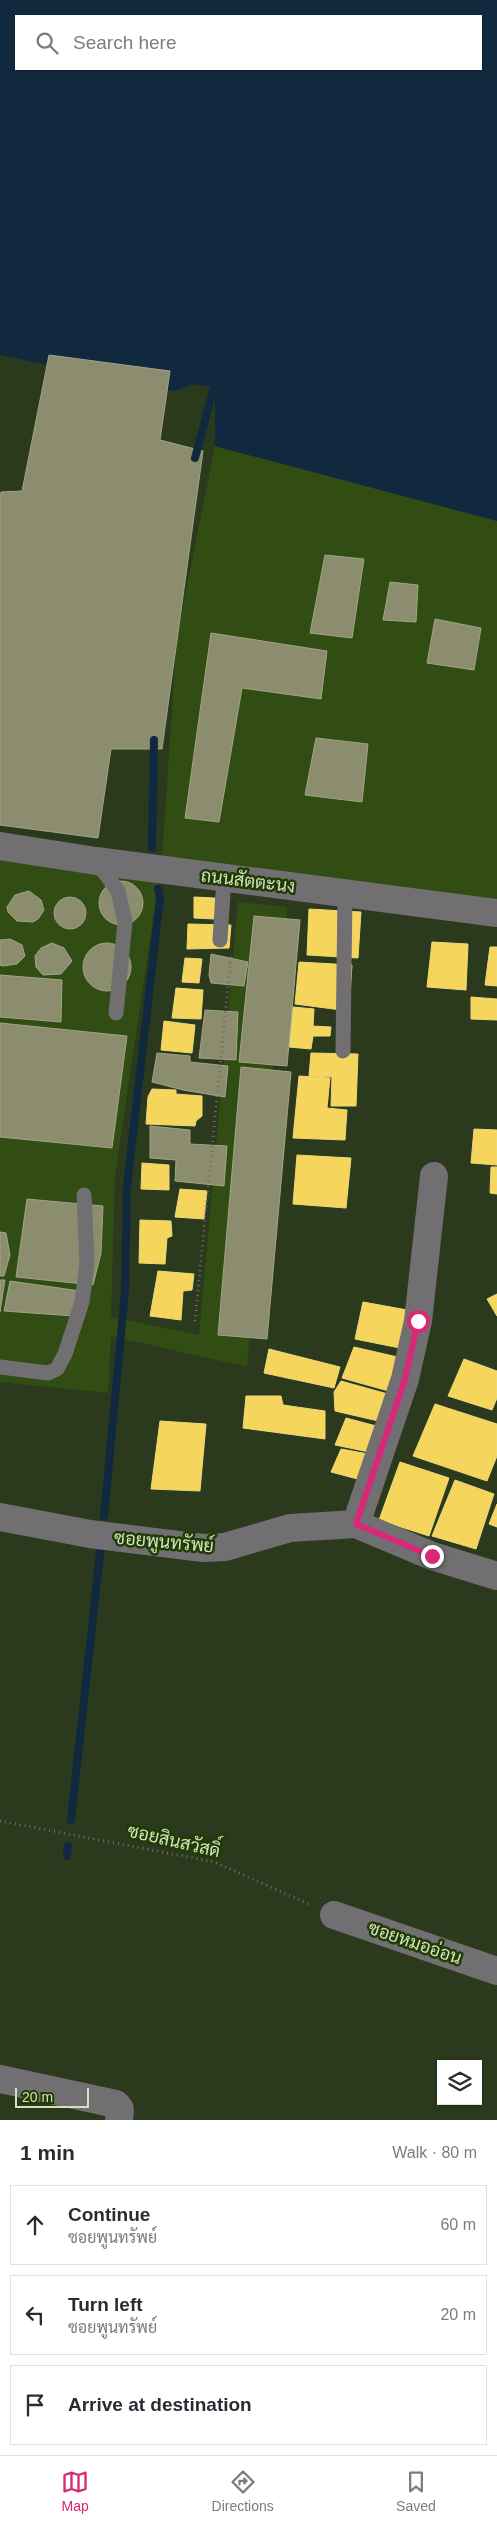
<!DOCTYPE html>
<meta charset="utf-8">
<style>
:root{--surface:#fff;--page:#f7f7f7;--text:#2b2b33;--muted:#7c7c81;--line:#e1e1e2;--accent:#db2777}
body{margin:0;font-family:Arial,Sarabun,sans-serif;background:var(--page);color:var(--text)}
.controls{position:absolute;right:15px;bottom:15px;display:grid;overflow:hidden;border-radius:0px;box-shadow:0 1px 4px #0004}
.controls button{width:45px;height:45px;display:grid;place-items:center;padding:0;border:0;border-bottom:1px solid var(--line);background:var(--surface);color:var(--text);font:25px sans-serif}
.scale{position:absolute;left:15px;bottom:12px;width:74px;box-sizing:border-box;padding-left:5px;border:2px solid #cee3bf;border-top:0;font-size:14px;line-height:18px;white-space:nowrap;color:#cee3bf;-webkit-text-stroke:4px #213b03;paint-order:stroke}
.stop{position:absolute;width:15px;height:15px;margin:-11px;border:4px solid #db2777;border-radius:50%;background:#fff}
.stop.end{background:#db2777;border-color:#fff;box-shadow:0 1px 5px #0008}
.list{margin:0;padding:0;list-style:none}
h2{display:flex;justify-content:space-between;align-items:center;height:65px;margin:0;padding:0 20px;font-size:21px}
h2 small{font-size:16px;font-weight:400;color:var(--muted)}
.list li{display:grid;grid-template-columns:32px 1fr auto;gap:15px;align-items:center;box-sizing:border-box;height:80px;margin:0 10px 10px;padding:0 10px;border:1px solid var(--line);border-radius:0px}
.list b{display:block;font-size:19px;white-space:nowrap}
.list p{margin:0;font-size:16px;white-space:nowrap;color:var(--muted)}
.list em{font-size:16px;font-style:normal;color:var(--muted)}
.icon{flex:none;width:28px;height:28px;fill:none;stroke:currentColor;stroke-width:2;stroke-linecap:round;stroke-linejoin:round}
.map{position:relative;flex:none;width:497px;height:2120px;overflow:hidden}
.search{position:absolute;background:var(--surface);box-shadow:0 1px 4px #0004;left:15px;right:15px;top:15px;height:55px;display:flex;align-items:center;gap:12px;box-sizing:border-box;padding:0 18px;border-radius:0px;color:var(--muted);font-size:19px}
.sheet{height:335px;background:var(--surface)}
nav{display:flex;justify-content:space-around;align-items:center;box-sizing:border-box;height:70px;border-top:1px solid var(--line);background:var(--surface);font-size:14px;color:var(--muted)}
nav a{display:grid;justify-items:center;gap:2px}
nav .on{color:var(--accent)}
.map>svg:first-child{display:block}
.built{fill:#314d14}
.water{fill:#11293f;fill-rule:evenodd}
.homes{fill:#f6d55c;stroke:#ead97a}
.industry{fill:#8c8c6e;stroke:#a0a686}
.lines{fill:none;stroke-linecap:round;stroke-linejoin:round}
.stream{stroke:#11293f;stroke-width:8}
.path{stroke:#6c6f68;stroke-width:3;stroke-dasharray:1 4;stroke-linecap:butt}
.lane{stroke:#716f71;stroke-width:15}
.street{stroke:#716f71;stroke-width:28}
.route{stroke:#db2777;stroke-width:6}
.labels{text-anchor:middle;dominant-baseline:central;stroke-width:5;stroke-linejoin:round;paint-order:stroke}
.street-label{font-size:18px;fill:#cee3bf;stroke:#213b03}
</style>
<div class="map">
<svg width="497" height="2120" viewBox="0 0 497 2120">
<rect width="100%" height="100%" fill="#2b391d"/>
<path class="built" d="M215 446 497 521V900L162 858 177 635Z
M0 858 159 878 115 1176 111 1317 199 1335 238 902 287 907 247 1367 111 1336 108 1393 0 1382Z"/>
<path class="water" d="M0 0H497V521L215 446V388L194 384 174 391 0 355ZM16 16H481V69H16Z"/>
<path class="homes" d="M194 897 215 898V919L194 918Z
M309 909 361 912 358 958 307 955Z
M188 924 231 925 229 948 187 949Z
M432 942 468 944 466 990 427 987Z
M490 947H497V986L485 985Z
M185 958 202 959 199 983 182 982Z
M299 962 352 965 349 1011 295 1004Z
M176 988 203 990 201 1019 172 1018Z
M471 997 497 999V1020L471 1019Z
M293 1007 314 1009 313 1026 331 1027 330 1036H313L311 1049 289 1047Z
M164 1021 195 1025 192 1053 161 1050Z
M311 1053 358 1054 356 1106H331L332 1077 309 1076Z
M299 1076 330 1078 327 1108 347 1110 345 1140 293 1138Z
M152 1089 176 1090V1094L202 1096V1116L196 1121 195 1126 146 1124 148 1097Z
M474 1129 497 1130V1165L471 1163Z
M297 1155 351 1158 346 1208 293 1204Z
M142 1163 169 1165V1190L141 1189Z
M491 1167H497V1194L490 1193Z
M180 1189 207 1191 204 1219 175 1217Z
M140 1220 171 1221 172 1236 167 1238 165 1264 139 1263Z
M158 1271 194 1274 192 1290 183 1291 181 1320 150 1316Z
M497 1294V1316L487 1299Z
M363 1302 413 1311 405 1349 355 1339Z
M354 1347 402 1358 392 1392 342 1378Z
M269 1349 340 1367 334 1388 264 1373Z
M464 1359 497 1371V1398L492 1410 448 1396Z
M341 1381 395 1396 387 1423 335 1411 334 1392Z
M246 1396H281L283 1405 325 1411V1439L243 1428Z
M435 1404 497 1424V1456L487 1481 413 1456Z
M346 1418 384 1428 374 1453 335 1445Z
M160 1421 206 1424 200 1491 151 1489Z
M341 1449 374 1455 365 1481 331 1472Z
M400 1462 449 1478 429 1536 379 1520Z
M455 1480 494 1494 476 1549 432 1536Z
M497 1504V1527L489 1524Z"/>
<path class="industry" d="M49 355 170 371 160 440 203 451 162 749H111L98 838 0 825V500L1 492 22 491Z
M325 555 364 559 352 638 310 633Z
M390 582 418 585 416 622 383 620Z
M435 619 481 628 474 670 427 663Z
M211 633 327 651 321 699 242 688 219 822 185 818Z
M316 738 368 744 362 802 305 795Z
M99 903a22 22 0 1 1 44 0a22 22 0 1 1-44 0Z
M29 891 41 900 44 910 38 919 33 922 17 921 8 912 7 907 15 895Z
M54 913a16 16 0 1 1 32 0a16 16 0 1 1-32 0Z
M254 916 300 920 287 1066 239 1062Z
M10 939 22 945 25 956 17 964 3 966 0 965V940Z
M83 967a24 24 0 1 1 48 0a24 24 0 1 1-48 0Z
M52 943 64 948 72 961 61 974 43 975 36 967 35 956 41 948Z
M211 954 248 962 244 986 211 983 209 975Z
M0 975 62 980 61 1022 0 1017Z
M205 1010 238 1012 236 1060 199 1058Z
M0 1023 127 1036 112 1148 0 1137Z
M157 1053 190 1056V1062L228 1066 225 1097 183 1090 152 1082Z
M241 1067 291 1072 267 1339 218 1335Z
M150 1126 190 1130V1144L227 1146 224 1186 175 1181 176 1160 150 1158Z
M27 1199 103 1206 101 1253 93 1285 16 1277Z
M0 1232 6 1233 10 1255 4 1276H0Z
M0 1280H5L0 1312Z
M10 1281 80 1291 74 1316 4 1311Z"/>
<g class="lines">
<path class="stream" d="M195 458 216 380
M152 848 154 740
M104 1516 125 1292 127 1186 160 898 158 889
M71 1820 101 1544
M67 1856 68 1846"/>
<path class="path" d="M195 1321 231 955
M0 1821 214 1862 311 1905"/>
<path class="lane" d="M96 861 118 891 125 922 116 1013
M220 940 224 878
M343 1051 345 893
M0 1367 48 1373 57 1369 65 1354 82 1302 87 1263 84 1195"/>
<path class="street" d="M0 846 96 861 497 913
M0 1517 90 1534 203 1548 225 1547 290 1528 356 1524 432 1556 497 1576
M356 1524 405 1379 418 1321 434 1176
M334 1915 497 1971
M0 2079 116 2104 120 2109 119 2120"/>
</g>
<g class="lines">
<path class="route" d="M418 1321 405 1379 356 1524 432 1556"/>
</g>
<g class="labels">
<g class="street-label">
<text transform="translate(248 881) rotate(7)">ถนนสัตตะนง</text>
<text transform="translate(164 1542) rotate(5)">ซอยพูนทรัพย์</text>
<text transform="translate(174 1841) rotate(13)">ซอยสินสวัสดิ์</text>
<text transform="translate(415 1943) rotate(19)">ซอยหมออ่อน</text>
</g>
</g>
</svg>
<div class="controls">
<button><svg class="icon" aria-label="layers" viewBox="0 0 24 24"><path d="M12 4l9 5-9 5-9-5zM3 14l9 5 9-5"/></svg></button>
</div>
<div class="scale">20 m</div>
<div class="stop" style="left:418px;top:1321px"></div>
<div class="stop end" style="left:432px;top:1556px"></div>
<div class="search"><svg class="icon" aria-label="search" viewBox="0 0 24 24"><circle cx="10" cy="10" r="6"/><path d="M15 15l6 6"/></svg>Search here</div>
</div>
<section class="sheet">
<h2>1 min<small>Walk · 80 m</small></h2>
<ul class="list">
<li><svg class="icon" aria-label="ahead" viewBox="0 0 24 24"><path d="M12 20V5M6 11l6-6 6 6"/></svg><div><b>Continue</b><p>ซอยพูนทรัพย์</p></div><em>60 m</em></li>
<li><svg class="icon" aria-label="left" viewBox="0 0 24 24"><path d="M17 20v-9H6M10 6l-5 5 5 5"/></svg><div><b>Turn left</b><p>ซอยพูนทรัพย์</p></div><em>20 m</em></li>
<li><svg class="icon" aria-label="arrive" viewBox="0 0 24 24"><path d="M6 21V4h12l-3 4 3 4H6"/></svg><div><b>Arrive at destination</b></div></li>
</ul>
</section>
<nav>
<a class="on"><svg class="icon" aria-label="map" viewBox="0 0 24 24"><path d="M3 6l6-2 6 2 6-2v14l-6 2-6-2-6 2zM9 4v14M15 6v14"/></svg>Map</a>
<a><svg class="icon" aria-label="directions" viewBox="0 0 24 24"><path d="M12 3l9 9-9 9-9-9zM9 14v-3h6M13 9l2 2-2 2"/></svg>Directions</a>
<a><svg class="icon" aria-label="saved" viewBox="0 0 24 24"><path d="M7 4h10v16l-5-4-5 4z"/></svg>Saved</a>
</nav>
